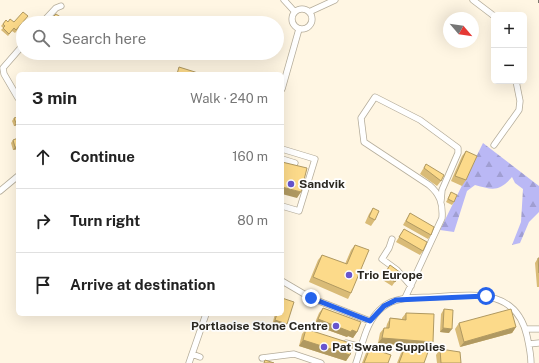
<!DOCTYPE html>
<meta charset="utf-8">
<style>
:root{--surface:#fff;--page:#f6f6f6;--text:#222;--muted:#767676;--line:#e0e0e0}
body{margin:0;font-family:"Public Sans",sans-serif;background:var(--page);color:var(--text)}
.controls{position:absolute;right:12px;top:12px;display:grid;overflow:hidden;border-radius:6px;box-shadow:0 4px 16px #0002}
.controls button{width:36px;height:36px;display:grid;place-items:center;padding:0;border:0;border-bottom:1px solid var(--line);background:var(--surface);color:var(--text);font:20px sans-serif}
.compass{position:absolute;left:443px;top:12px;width:36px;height:36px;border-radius:50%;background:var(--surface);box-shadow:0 4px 16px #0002;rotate:119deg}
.stop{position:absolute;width:12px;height:12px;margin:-9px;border:3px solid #2563eb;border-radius:50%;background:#fff}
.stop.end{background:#2563eb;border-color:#fff;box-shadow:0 1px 4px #0008}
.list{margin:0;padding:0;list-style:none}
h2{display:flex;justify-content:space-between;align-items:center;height:52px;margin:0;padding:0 16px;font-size:17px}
h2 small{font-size:13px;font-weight:400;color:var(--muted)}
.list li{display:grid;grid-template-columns:26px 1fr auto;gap:12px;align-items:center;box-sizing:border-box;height:64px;padding:0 16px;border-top:1px solid var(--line)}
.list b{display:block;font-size:15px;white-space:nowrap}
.list em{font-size:13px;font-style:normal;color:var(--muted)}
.icon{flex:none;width:22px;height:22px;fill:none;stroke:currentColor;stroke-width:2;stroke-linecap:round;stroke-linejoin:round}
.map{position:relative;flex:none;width:539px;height:363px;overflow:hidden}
.search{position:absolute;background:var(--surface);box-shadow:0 4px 16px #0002;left:16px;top:16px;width:268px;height:44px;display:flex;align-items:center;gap:10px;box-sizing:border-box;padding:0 14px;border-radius:22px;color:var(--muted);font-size:15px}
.panel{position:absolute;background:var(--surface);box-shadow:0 4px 16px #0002;left:16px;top:72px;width:268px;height:244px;border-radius:6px}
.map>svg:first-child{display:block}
.forest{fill:url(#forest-firs)}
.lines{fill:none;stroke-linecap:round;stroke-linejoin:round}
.minor-casing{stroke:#b5ad9b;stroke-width:7}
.minor{stroke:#fff;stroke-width:5.5}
.rail{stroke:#534f46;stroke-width:1.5;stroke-dasharray:7 7;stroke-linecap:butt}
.wall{fill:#d9bb77}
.shaded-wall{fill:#b09961}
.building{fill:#fcda8a;stroke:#b09961}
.route{stroke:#2563eb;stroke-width:5}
.poi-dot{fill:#6855ce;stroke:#fff;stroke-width:1.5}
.labels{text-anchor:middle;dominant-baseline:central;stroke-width:3.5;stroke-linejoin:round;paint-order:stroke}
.poi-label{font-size:12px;font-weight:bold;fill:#2b2821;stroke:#fff;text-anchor:start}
</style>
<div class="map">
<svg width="539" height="363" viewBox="0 0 539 363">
<defs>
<pattern id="forest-firs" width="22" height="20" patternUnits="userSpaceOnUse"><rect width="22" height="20" fill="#bab8f5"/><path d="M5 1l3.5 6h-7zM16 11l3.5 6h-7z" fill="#a09ed2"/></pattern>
</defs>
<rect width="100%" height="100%" fill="#fff6e3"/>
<path class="forest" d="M483 143 539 186V212L529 222 520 243 512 245 521 222 523 189 515 183 512 177C499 192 493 190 475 185L467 191 454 232 440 230Z"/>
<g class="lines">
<defs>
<path id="minor" d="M284 0 295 12
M473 0 494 16
M292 19a10 10 0 1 1 20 0a10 10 0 1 1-20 0Z
M309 12 335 0
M42 23 56 8 61 6
M282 89 299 29
M18 98 4 74 3 68 23 45
M494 145 519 110 520 101 516 81
M282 149 315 159 299 211 282 206
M282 159 295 163
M0 191 18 176
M392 239 389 248 382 259 397 270 411 286
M282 281 311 298 370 321
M405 298 442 218C443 204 440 194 429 185L364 142 361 118 375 97 420 120 458 148V153L442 190 441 201
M526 329H539
M346 343 361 347
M529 344 539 343
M192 354 200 357
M262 358 294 354 321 363
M189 363 206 314
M356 363C363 343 366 320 383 307 396 296 417 298 433 297 472 295 516 287 527 336 529 345 531 354 531 363"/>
</defs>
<use href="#minor" class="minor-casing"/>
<use href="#minor" class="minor"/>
<path class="rail" d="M539 0V3"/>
</g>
<path class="wall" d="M53 17 63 23H54V22L51 20Z
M26 19 15 33 12 31 8 36 1 30 3 28 1 26 6 20 8 22H14Z
M18 117V125L14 126 12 121 14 118Z
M18 138V149L13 150 11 143 13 140Z
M466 151V180L462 186 451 181 462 156Z
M426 164 441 181 437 186 420 174Z
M451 192 454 202 452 205 446 202Z
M373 208 375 220 371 226 365 223 369 214Z
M410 213 431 235 428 239 403 225Z
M404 229 423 251 420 255 396 242Z
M355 245 351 293 348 299 309 282 318 260 322 255 345 264 351 250Z
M538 258H539V287H537L535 263Z
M390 265 401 273 392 286 381 279Z
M323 308 357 332 353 338 348 336 347 337 314 325 319 313Z
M444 309 449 333 440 332 441 314Z
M406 313 433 342 429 348 378 343 380 333 384 328H386L387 324 390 318 402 319V318Z
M275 314H282L284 329 272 325Z
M459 323 516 327 512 333 460 347 455 329Z
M306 329 350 355 346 361 299 346 302 334Z
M405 347 415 350 417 347 424 363H397L401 353Z
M370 348 388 363H362L366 353Z
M440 349 461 363H437L436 355Z"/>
<path class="shaded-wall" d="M16 123H18V125L14 126Z
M15 147H18V149L13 150Z
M282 187 301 192 297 198 282 194Z
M318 319 352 330 357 332 353 338 348 336 347 337 314 325Z
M275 320 287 324 284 329 272 325Z
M516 327 512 333 460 347 464 342Z
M443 328 452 329 449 333 440 332Z
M382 338 433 342 429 348 378 343Z
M303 340 350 355 346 361 299 346Z"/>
<path class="building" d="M23 12 28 16 16 30 14 28 9 34 3 28 5 26 3 24 6 20 8 22 10 19 14 22Z
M56 14 65 20 63 23H54L56 20 53 17Z
M179 67 195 72 199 74H177Z
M18 117V123H16L14 118Z
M18 138V147H15L13 140Z
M466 151 477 156 466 180 455 176Z
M282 162 307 168 301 192 282 187Z
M426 164 444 175 441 181 424 168Z
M451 192 457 195 454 202 448 199Z
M373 208 379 211 375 220 369 217Z
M410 213 434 227 431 235 406 221Z
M404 229 427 242 423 251 399 237Z
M355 245 369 250 351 293 313 277 322 255 347 264Z
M538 258H539V273Z
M390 265 401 273 395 282 384 275Z
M282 298 294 302 287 324 275 320 277 314H282Z
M323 308 361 322 357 332 352 330 351 332 318 319Z
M444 309 453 310 452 329 443 328Z
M511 309 516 327 464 342 459 323Z
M406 313 434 314 433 342 382 338 384 328H389L390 318 406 320Z
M306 329 353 344 350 355 303 340Z
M405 347 415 351 417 347 428 352 424 363H399Z
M370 348 391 355 388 363H364Z
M440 349 460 352 461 363H441Z
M265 360 274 363H264Z"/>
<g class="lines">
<path class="route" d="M311 298 370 321 384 306 396 300 486 296"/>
</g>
<g class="poi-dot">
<circle cx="291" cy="184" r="4"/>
<circle cx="349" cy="275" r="4"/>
<circle cx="336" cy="326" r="4"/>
<circle cx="324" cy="347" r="4"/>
</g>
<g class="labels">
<g class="poi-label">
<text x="299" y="184">Sandvik</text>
<text x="357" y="275">Trio Europe</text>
<text x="328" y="326" text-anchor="end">Portlaoise Stone Centre</text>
<text x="332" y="347">Pat Swane Supplies</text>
</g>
</g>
</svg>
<div class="controls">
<button>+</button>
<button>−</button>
</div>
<svg class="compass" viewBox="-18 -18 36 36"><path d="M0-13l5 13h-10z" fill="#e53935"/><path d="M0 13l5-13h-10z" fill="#767676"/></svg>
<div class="stop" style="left:486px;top:296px"></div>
<div class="stop end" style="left:311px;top:298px"></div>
<div class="search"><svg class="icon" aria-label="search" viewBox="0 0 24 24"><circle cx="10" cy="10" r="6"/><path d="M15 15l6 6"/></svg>Search here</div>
<section class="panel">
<h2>3 min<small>Walk · 240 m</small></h2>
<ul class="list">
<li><svg class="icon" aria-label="ahead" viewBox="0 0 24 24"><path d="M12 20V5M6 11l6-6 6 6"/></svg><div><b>Continue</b></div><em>160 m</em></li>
<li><svg class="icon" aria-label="right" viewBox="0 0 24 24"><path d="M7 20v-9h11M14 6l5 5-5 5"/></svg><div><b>Turn right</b></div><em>80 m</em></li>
<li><svg class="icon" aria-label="arrive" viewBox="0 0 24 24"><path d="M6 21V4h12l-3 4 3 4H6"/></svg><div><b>Arrive at destination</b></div></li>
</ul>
</section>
</div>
